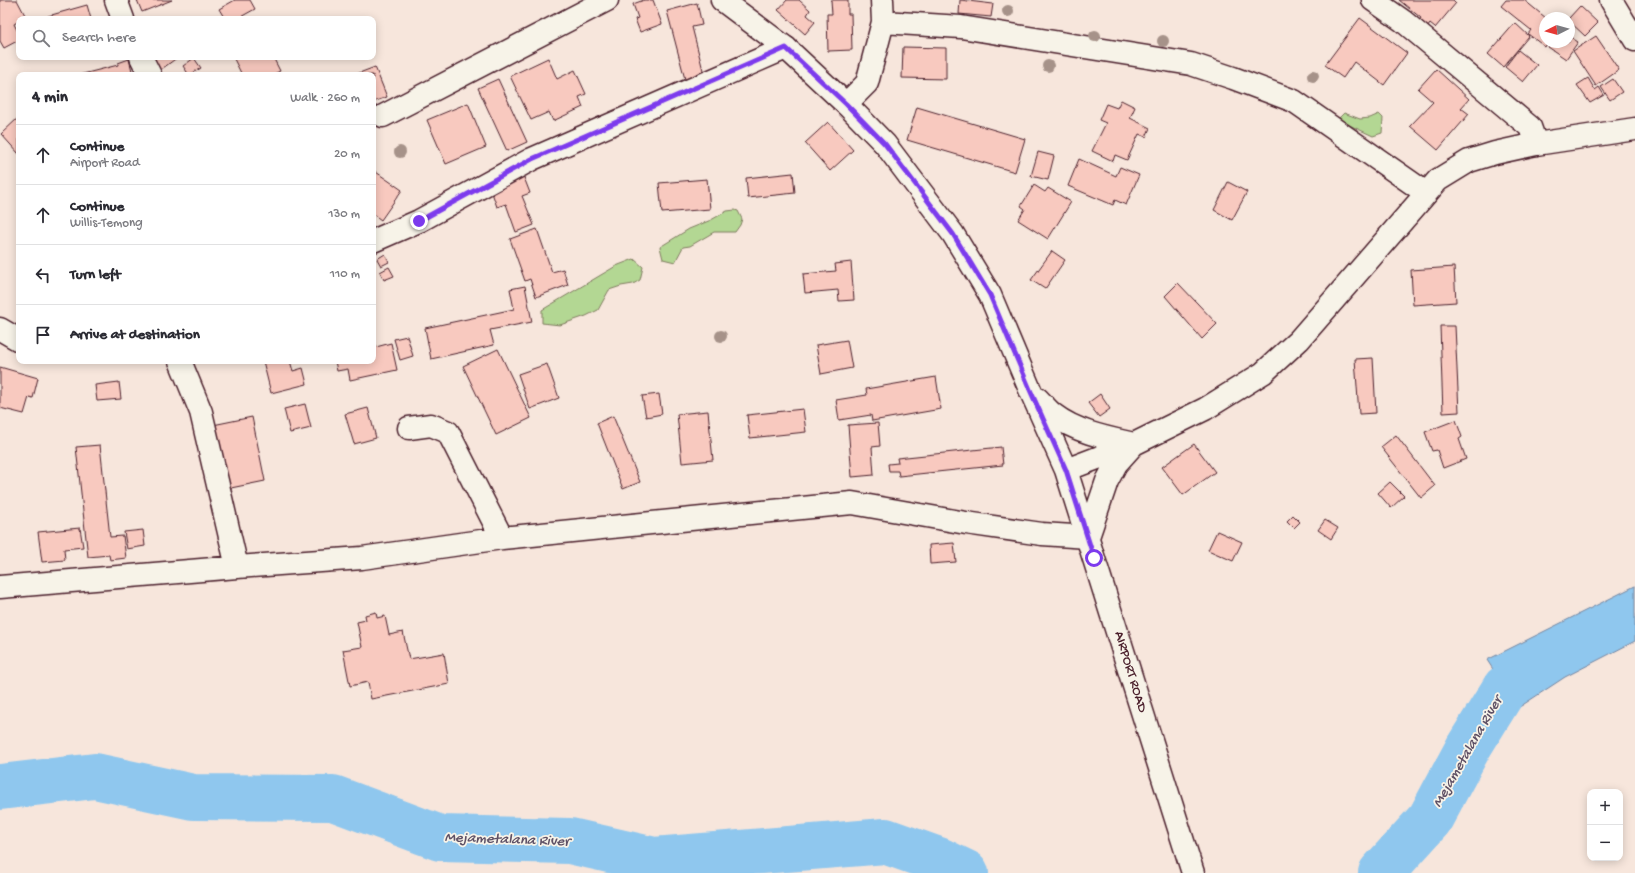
<!DOCTYPE html>
<meta charset="utf-8">
<style>
:root{--surface:#fff;--page:#f2f2f3;--text:#2b2b33;--muted:#7c7c81;--line:#e1e1e2}
body{margin:0;font-family:"Gochi Hand",sans-serif;background:var(--page);color:var(--text)}
.controls{position:absolute;right:12px;bottom:12px;display:grid;overflow:hidden;border-radius:8px;box-shadow:0 2px 10px #0003}
.controls button{width:36px;height:36px;display:grid;place-items:center;padding:0;border:0;border-bottom:1px solid var(--line);background:var(--surface);color:var(--text);font:20px sans-serif}
.compass{position:absolute;left:1539px;top:12px;width:36px;height:36px;border-radius:50%;background:var(--surface);box-shadow:0 2px 10px #0003;rotate:264deg}
.stop{position:absolute;width:12px;height:12px;margin:-9px;border:3px solid #7c3aed;border-radius:50%;background:#fff}
.stop.end{background:#7c3aed;border-color:#fff;box-shadow:0 1px 4px #0008}
.list{margin:0;padding:0;list-style:none}
h2{display:flex;justify-content:space-between;align-items:center;height:52px;margin:0;padding:0 16px;font-size:17px}
h2 small{font-size:13px;font-weight:400;color:var(--muted)}
.list li{display:grid;grid-template-columns:26px 1fr auto;gap:12px;align-items:center;box-sizing:border-box;height:60px;padding:0 16px;border-top:1px solid var(--line)}
.list b{display:block;font-size:15px;white-space:nowrap}
.list p{margin:0;font-size:13px;white-space:nowrap;color:var(--muted)}
.list em{font-size:13px;font-style:normal;color:var(--muted)}
.icon{flex:none;width:22px;height:22px;fill:none;stroke:currentColor;stroke-width:2;stroke-linecap:round;stroke-linejoin:round}
.map{position:relative;flex:none;width:1635px;height:873px;overflow:hidden}
.search{position:absolute;background:var(--surface);box-shadow:0 2px 10px #0003;left:16px;top:16px;width:360px;height:44px;display:flex;align-items:center;gap:10px;box-sizing:border-box;padding:0 14px;border-radius:8px;color:var(--muted);font-size:15px}
.panel{position:absolute;background:var(--surface);box-shadow:0 2px 10px #0003;left:16px;top:72px;width:360px;height:292px;border-radius:8px}
.map>svg:first-child{display:block}
.green{fill:#b3d793;stroke:#7e7b5f}
.water{fill:#8fc7ee;stroke:#7384a0}
.lines{fill:none;stroke-linecap:round;stroke-linejoin:round}
.river{stroke:#8fc7ee;stroke-width:46}
.building{fill:#f8c9bf;stroke:#4a1f2b}
.minor-casing{stroke:#4a1f2b;stroke-width:25}
.major-casing{stroke:#4a1f2b;stroke-width:25}
.minor{stroke:#f7f3e8;stroke-width:22}
.major{stroke:#f7f3e8;stroke-width:22}
.tree{fill:#a69289}
.route{stroke:#7c3aed;stroke-width:5}
.labels{text-anchor:middle;dominant-baseline:central;stroke-width:3.5;stroke-linejoin:round;paint-order:stroke}
.street-label{font-size:14px;fill:#4a1f2b;stroke:#f7f3e8}
.water-label{font-size:15px;font-style:italic;fill:#5f5166;stroke:#f7f3e8}
</style>
<div class="map">
<svg width="1635" height="873" viewBox="0 0 1635 873">
<rect width="100%" height="100%" fill="#f7e6dc"/>
<filter id="ink" filterUnits="userSpaceOnUse"><feTurbulence type="fractalNoise" baseFrequency=".025" numOctaves="2"/><feDisplacementMap in="SourceGraphic" scale="8" xChannelSelector="R" yChannelSelector="G"/><feConvolveMatrix kernelMatrix="1 2 1 2 8 2 1 2 1" color-interpolation-filters="sRGB"/></filter>
<g filter="url(#ink)">
<path class="green" d="M1344 113 1360 119 1370 118 1379 114 1383 118 1382 133 1373 136 1345 123 1339 118Z
M735 210 738 211 742 219 740 225 735 232H714L690 246 683 247 675 262 663 259 660 247 689 229 711 220 727 211Z
M634 259 643 267 640 280 633 284 621 286 609 290 598 310 586 316 560 325 542 323V310L616 266Z"/>
<path class="water" d="M1635 586V641L1565 677 1518 708 1487 660Z"/>
<g class="lines">
<path class="river" d="M0 787 95 776 193 797 333 798 440 838 570 841 654 860 885 841 941 861 966 873
M1381 873 1430 819 1468 748 1505 688"/>
</g>
<path class="building" d="M0 0H17L26 17 19 19V21L14 24 19 34V40L4 48 0 41Z
M137 0H172L142 12Z
M235 0H250L255 9 237 19H225L219 9Z
M644 0H653L662 24 640 32 635 19 638 18 633 4Z
M787 0H799L810 10 807 15 815 22 805 34 778 10Z
M831 0H848V14H851L852 50 828 51 827 14H832Z
M960 0 993 4 991 17 959 14Z
M1399 0H1453L1456 3 1435 28 1430 24 1427 28 1419 21 1421 18Z
M1506 0H1524L1546 18 1545 42H1548L1545 47 1528 34 1531 30 1501 6Z
M697 3 702 25 692 27 705 78 686 83 667 11Z
M87 5 91 19H49L48 16Z
M1580 6 1598 23 1585 36 1569 21V18Z
M1360 18 1407 53 1384 85 1354 62 1343 78 1325 65Z
M1515 23 1529 36 1503 67 1488 54Z
M1569 36 1578 42 1566 59 1548 47 1552 42H1569Z
M1596 36 1619 70 1596 86 1573 51Z
M903 47 946 48V79L902 78Z
M1518 50 1537 65 1523 82 1505 67Z
M149 57H178L159 71Z
M233 57H273L280 71 272 75H242Z
M194 58 201 68 189 75 183 66Z
M548 58 557 79 575 70 586 94 579 97 583 107 553 121 549 112 531 120 510 76Z
M129 59 133 75H79L118 65V63Z
M375 67 387 97 373 102V75H354Z
M1436 69 1469 99 1461 108 1469 114 1438 150 1410 126 1433 102 1418 89Z
M1588 78 1595 90 1599 87 1604 95 1590 103 1577 85Z
M498 79 527 142 507 151 478 88Z
M1613 79 1622 92 1610 100 1601 87Z
M1121 100 1135 107 1130 118 1150 128 1146 137 1139 134 1127 160 1115 155 1113 161 1092 151 1106 123 1099 120 1106 104 1117 108Z
M468 103 486 147 446 164 427 120Z
M917 107 1025 139 1015 172 907 140Z
M19 117V154L1 134Z
M828 122 853 150 830 171 805 143Z
M1038 152 1054 156 1048 180 1031 176Z
M1079 159 1116 176 1120 167 1139 175 1126 205 1115 200 1113 205 1068 186Z
M373 170 402 190 381 220 373 214Z
M793 173 795 193 748 198 746 178Z
M523 175 530 193 522 196 534 225 516 232 506 204 497 207 490 187Z
M707 179 710 209 662 213 659 183Z
M1228 182 1247 192 1232 220 1214 210Z
M1034 185 1045 192 1048 188 1071 202 1048 239 1018 220 1025 209 1021 206Z
M537 229 552 272 563 269 568 285 536 297 530 279 525 281 510 239Z
M1052 251 1065 260 1045 289 1031 280Z
M385 254 389 262 381 266 377 259Z
M851 262 854 300 839 301 838 290 805 293 803 274 836 271 835 264Z
M389 267 394 276 384 280 380 272Z
M1454 267 1456 302 1413 305 1411 270Z
M1178 283 1217 324 1202 339 1165 296Z
M525 286 532 322 490 330 494 345 431 359 425 328 514 309 510 289Z
M1440 326H1455L1459 412 1443 413Z
M373 333 376 347 391 343 397 370 350 380 348 369 337 371 335 361H373Z
M407 336 413 356 400 360 394 339Z
M847 340 852 368 821 374 816 345Z
M498 349 531 418 496 435 463 366Z
M1373 358 1376 413 1359 414 1355 359Z
M263 361H290L293 371 303 368 307 384 271 393Z
M547 364 559 398 530 409 518 374Z
M0 367 38 378 33 398 29 397 24 414 0 408Z
M936 377 941 409 872 421 871 415 839 420 836 400 867 395 866 389Z
M119 382 121 399 97 401 95 385Z
M659 394 662 414 646 417 642 396Z
M1100 394 1110 409 1099 417 1088 403Z
M305 404 311 428 290 433 284 409Z
M368 408 376 438 354 444 345 414Z
M803 409 806 432 750 438 747 415Z
M708 411 713 460 682 463 677 414Z
M613 416 640 482 623 489 597 423Z
M252 417 265 481 226 489 213 425Z
M1456 420 1462 437 1459 439 1466 459 1443 468 1437 450 1432 451 1425 432Z
M878 423 880 446 872 447 874 475 852 477 848 425Z
M1396 435 1435 486 1421 498 1381 447Z
M1194 444 1215 472 1183 495 1162 467Z
M100 445 110 537 123 536 126 558 110 560 109 555 88 557 76 447Z
M1001 447 1003 465 899 476 898 471H889L888 464 898 463 897 458Z
M1390 482 1404 496 1391 508 1378 493Z
M1293 515 1300 522 1294 528 1287 521Z
M1325 520 1338 528 1331 539 1318 530Z
M80 528 83 547 64 549 65 560 42 562 38 532Z
M143 530 145 546 127 549 124 532Z
M1217 531 1242 542 1233 561 1208 550Z
M954 543 956 562 930 564 929 545Z
M376 612 377 618 385 616 389 635 403 632 409 659 444 653 449 684 371 699 368 682 350 686 343 650 362 647 357 622 366 620 365 615Z"/>
<g class="lines">
<defs>
<path id="minor" d="M116 0 123 19
M1373 0 1403 21 1530 127 1536 144
M1611 0 1635 40
M883 22 961 27 1191 64 1233 78 1294 101 1426 193
M141 57 150 75
M846 104 867 83 883 22 882 0
M383 116 607 0
M373 241 419 221 532 159 786 48
M0 329 19 340
M180 361 201 412 237 567
M409 428 431 425 448 432 502 538
M0 587 237 567 362 558 502 538 852 503 966 523 1042 534 1088 537"/>
<path id="major" d="M722 0 786 48 846 104 885 144 953 234 990 295 1031 392 1066 470 1193 873
M1038 399C1043 404 1048 411 1054 415 1076 432 1107 438 1134 444L1116 464 1107 481 1088 537
M1066 470 1134 444 1205 409 1263 373 1299 340 1438 180 1469 161 1495 153 1536 144 1635 129"/>
</defs>
<use href="#minor" class="minor-casing"/>
<use href="#major" class="major-casing"/>
<use href="#minor" class="minor"/>
<use href="#major" class="major"/>
</g>
<g class="tree">
<circle cx="1008" cy="11" r="6"/>
<circle cx="1095" cy="36" r="6"/>
<circle cx="1163" cy="41" r="6"/>
<circle cx="1048" cy="66" r="6"/>
<circle cx="1313" cy="76" r="6"/>
<circle cx="400" cy="152" r="6"/>
<circle cx="721" cy="336" r="6"/>
</g>
</g>
<g class="lines" filter="url(#ink)">
<path class="route" d="M419 221 532 159 786 48 846 104 885 144 953 234 990 295 1031 392 1066 470 1094 558"/>
</g>
<g class="labels">
<g class="street-label">
<text transform="translate(1130 672) rotate(73)">AIRPORT ROAD</text>
</g>
<g class="water-label">
<text transform="translate(1468 752) rotate(-60)">Mejametalana River</text>
<text transform="translate(507 840) rotate(2)">Mejametalana River</text>
</g>
</g>
</svg>
<div class="controls">
<button>+</button>
<button>−</button>
</div>
<svg class="compass" viewBox="-18 -18 36 36"><path d="M0-13l5 13h-10z" fill="#e53935"/><path d="M0 13l5-13h-10z" fill="#7c7c81"/></svg>
<div class="stop" style="left:1094px;top:558px"></div>
<div class="stop end" style="left:419px;top:221px"></div>
<div class="search"><svg class="icon" aria-label="search" viewBox="0 0 24 24"><circle cx="10" cy="10" r="6"/><path d="M15 15l6 6"/></svg>Search here</div>
<section class="panel">
<h2>4 min<small>Walk · 260 m</small></h2>
<ul class="list">
<li><svg class="icon" aria-label="ahead" viewBox="0 0 24 24"><path d="M12 20V5M6 11l6-6 6 6"/></svg><div><b>Continue</b><p>Airport Road</p></div><em>20 m</em></li>
<li><svg class="icon" aria-label="ahead" viewBox="0 0 24 24"><path d="M12 20V5M6 11l6-6 6 6"/></svg><div><b>Continue</b><p>Willis-Temong</p></div><em>130 m</em></li>
<li><svg class="icon" aria-label="left" viewBox="0 0 24 24"><path d="M17 20v-9H6M10 6l-5 5 5 5"/></svg><div><b>Turn left</b></div><em>110 m</em></li>
<li><svg class="icon" aria-label="arrive" viewBox="0 0 24 24"><path d="M6 21V4h12l-3 4 3 4H6"/></svg><div><b>Arrive at destination</b></div></li>
</ul>
</section>
</div>
